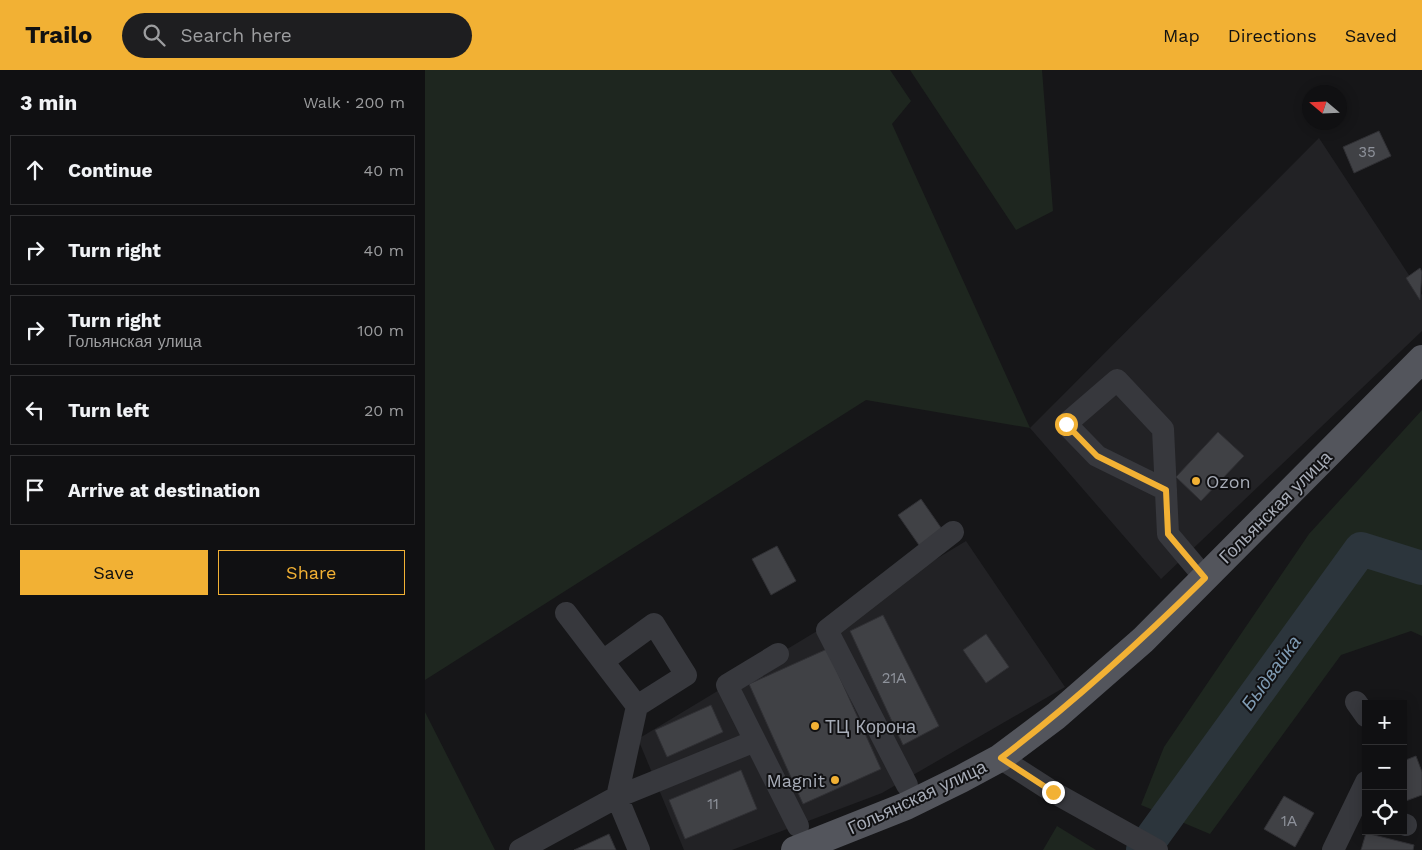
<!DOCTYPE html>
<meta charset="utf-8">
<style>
:root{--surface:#101012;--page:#1e1e20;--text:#f1f3f6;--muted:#9c9d9f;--line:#303032;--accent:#f2b134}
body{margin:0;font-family:"Work Sans",sans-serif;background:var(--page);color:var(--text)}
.controls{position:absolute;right:15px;bottom:15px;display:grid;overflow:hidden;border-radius:0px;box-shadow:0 2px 12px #0003}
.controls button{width:45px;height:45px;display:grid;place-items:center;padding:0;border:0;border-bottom:1px solid var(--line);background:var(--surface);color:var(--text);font:25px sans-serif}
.compass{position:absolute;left:877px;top:15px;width:45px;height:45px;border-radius:50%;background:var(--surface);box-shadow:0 2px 12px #0003;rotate:289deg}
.stop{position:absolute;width:15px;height:15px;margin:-11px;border:4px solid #f2b134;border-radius:50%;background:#fff}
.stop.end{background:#f2b134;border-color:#fff;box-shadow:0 1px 5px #0008}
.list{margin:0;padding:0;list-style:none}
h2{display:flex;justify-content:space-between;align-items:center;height:65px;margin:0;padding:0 20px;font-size:21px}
h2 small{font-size:16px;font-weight:400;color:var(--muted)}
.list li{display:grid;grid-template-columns:32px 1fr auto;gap:15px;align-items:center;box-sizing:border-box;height:70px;margin:0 10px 10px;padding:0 10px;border:1px solid var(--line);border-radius:0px}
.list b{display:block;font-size:19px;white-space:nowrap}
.list p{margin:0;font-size:16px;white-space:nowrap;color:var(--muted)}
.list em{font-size:16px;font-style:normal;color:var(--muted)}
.actions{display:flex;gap:10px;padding:15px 20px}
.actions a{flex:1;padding:11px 0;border:1px solid var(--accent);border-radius:0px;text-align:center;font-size:18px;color:var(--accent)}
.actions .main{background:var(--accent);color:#111}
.icon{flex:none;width:28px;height:28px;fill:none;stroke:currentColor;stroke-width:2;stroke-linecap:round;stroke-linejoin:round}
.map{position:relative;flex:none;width:997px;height:780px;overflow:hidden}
header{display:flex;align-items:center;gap:30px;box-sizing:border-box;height:70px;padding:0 25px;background:var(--accent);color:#111}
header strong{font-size:24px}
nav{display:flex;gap:28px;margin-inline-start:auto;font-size:18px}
.search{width:350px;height:45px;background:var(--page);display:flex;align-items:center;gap:12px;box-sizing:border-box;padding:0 18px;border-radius:28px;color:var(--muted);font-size:19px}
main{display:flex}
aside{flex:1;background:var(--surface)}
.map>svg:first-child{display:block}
.built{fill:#222225}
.green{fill:#1e261f}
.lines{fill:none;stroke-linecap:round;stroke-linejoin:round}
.river{stroke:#2c353c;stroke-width:34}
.building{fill:#404145;stroke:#303034}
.minor{stroke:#37383d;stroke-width:22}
.major{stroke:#53555c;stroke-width:28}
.route{stroke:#f2b134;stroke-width:6}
.poi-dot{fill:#f2b134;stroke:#111113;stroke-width:2}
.labels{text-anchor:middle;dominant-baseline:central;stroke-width:4;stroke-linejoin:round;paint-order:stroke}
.number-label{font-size:15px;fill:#8e929b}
.poi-label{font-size:18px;fill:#a8adb8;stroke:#111113;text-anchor:start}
.street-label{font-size:18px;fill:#a8adb8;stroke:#111113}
.water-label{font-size:19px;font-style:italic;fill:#7f9bb3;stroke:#111113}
</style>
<header>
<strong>Trailo</strong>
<div class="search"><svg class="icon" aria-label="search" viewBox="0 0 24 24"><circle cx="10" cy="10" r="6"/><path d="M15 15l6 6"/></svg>Search here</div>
<nav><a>Map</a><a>Directions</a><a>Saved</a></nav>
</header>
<main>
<aside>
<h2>3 min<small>Walk · 200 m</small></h2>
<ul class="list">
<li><svg class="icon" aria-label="ahead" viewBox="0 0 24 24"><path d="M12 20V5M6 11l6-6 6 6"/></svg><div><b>Continue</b></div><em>40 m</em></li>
<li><svg class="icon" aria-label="right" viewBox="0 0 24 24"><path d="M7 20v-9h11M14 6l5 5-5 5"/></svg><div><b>Turn right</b></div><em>40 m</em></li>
<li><svg class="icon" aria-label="right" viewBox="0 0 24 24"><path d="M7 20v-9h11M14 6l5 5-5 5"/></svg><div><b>Turn right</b><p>Гольянская улица</p></div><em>100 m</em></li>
<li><svg class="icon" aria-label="left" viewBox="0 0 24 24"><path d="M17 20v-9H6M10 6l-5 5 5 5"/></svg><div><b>Turn left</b></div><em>20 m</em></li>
<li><svg class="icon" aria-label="arrive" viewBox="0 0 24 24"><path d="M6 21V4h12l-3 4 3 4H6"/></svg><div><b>Arrive at destination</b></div></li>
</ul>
<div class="actions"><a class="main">Save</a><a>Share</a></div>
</aside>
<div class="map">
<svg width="997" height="780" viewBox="0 0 997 780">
<rect width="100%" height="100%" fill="#161618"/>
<path class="built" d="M894 68 997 225V261L736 509 605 358Z
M541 471 640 617 457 723 307 780H259L213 669Z"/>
<path class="green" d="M0 0H465L486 31 467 54 605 358 441 330 0 610Z
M485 0H617L628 141 591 160Z
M997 340V566L986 561 916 585 785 764 716 735 739 677 884 464Z
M0 642 70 780H0Z
M632 756 671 780H618Z"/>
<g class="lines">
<path class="river" d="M718 780 936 479 997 498"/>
</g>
<path class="building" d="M954 61 966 86 929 103 918 77Z
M995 198 997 202 995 230 981 208Z
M793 362 819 386 776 431 751 407Z
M496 429 519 462 496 478 473 445Z
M352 476 371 511 346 525 327 489Z
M458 545 514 656 478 675 425 561Z
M561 564 584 597 561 613 538 580Z
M402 579 456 699 378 734 324 614Z
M286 635 298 662 242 687 230 660Z
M991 686 997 702V725L978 732V691Z
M316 700 332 739 260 769 244 730Z
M859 726 889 743 870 777 839 759Z
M941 763 989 775 988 780H936Z
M184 764 191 780H149Z"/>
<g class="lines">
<path class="minor" d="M741 420 672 386 641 354 692 310 738 359 743 464 780 508
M141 543 212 636 192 727 214 780
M353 584 302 615 373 756
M178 591 229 554 261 605 212 636
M931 632 941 646
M575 688 628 722 732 780
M482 715 402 560 528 462
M978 754 981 755
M95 780 192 727 330 671
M908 780 941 712"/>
<path class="major" d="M370 780 481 736 536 709 575 688 631 646 718 570 997 289"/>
</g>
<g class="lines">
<path class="route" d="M628 722 576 688C648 633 715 572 780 508L743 464 741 420 672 386 641 354"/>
</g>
<g class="poi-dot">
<circle cx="771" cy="411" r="5"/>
<circle cx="390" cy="656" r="5"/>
<circle cx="410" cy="710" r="5"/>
</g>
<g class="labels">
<g class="number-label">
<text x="942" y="82">35</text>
<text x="469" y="608">21А</text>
<text x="288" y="734">11</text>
<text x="864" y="751">1А</text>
</g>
<g class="poi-label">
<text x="781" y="411">Ozon</text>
<text x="400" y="656">ТЦ Корона</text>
<text x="400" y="710" text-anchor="end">Magnit</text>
</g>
<g class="street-label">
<text transform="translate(850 437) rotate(-45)">Гольянская улица</text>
<text transform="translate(492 727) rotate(-25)">Гольянская улица</text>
</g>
<g class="water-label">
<text transform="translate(846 603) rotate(-54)">Быдвайка</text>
</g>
</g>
</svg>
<div class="controls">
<button>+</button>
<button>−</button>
<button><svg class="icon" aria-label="locate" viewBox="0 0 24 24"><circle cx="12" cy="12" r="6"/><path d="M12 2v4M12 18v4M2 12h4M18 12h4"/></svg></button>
</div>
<svg class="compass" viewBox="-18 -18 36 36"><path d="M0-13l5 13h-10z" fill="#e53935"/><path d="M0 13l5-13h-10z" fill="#9c9d9f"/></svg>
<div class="stop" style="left:641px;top:354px"></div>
<div class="stop end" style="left:628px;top:722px"></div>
</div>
</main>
